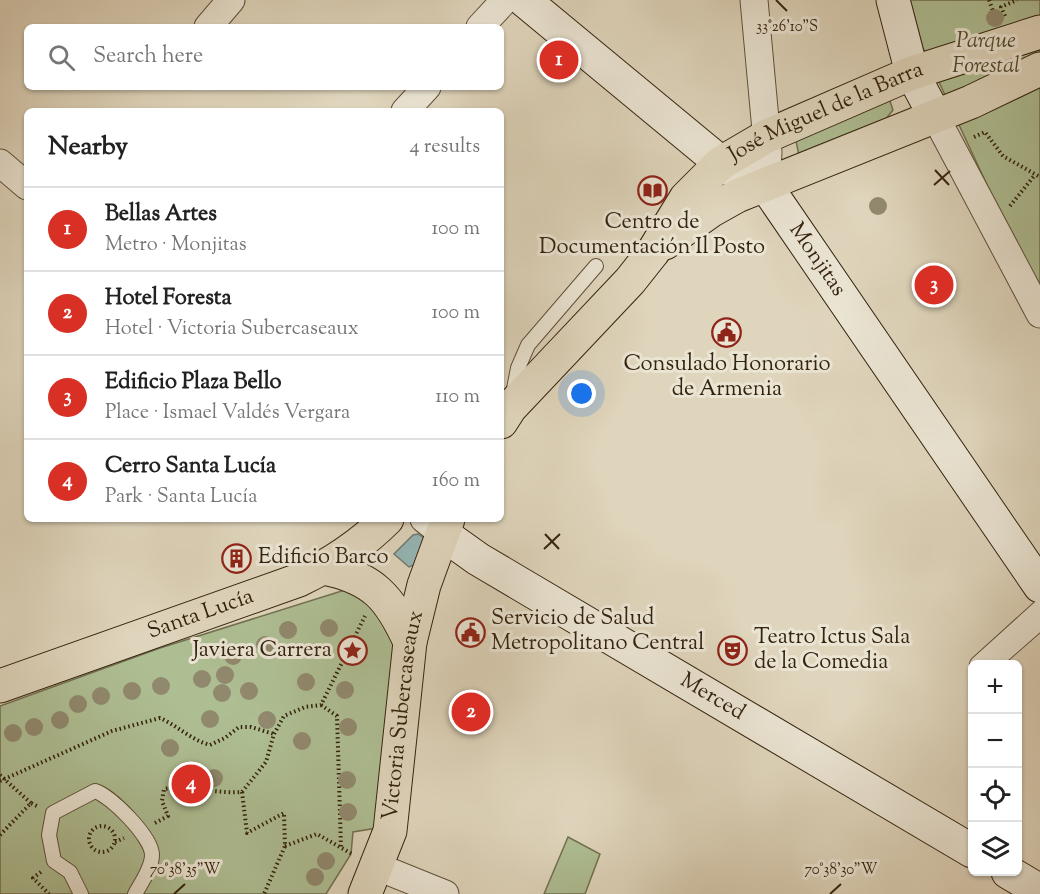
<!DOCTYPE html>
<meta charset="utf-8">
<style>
:root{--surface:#fff;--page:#f2f2f2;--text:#222;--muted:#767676;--line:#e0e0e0;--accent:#d93025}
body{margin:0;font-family:"Sorts Mill Goudy",serif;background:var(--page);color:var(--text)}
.controls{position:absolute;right:18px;bottom:18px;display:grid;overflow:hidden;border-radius:9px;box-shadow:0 2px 4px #0004}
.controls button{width:54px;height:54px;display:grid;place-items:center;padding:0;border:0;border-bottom:2px solid var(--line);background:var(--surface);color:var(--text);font:30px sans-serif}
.you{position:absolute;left:582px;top:394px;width:21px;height:21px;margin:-15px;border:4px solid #fff;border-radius:50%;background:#1a73e8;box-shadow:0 0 0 9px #1a73e833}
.badge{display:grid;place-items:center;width:39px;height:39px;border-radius:50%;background:var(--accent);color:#fff;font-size:20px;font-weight:700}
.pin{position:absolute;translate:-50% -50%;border:3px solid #fff;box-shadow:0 2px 6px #0006}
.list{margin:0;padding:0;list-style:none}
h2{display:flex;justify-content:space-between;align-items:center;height:78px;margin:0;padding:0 24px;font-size:26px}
h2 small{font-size:20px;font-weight:400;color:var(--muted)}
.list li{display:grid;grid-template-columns:39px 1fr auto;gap:18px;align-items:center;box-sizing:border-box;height:84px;padding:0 24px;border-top:2px solid var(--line)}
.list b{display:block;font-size:22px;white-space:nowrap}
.list p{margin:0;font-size:20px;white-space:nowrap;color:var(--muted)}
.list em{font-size:20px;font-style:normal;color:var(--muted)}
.icon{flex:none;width:33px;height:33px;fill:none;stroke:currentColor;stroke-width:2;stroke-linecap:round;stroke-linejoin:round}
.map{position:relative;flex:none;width:1040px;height:894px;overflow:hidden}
.search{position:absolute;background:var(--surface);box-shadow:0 2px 4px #0004;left:24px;top:24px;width:480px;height:66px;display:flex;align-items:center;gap:15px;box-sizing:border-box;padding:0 21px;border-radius:9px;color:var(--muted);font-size:22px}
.panel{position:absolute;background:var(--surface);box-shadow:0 2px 4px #0004;left:24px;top:108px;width:480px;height:414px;border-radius:9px}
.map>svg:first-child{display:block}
.green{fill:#aebe93;stroke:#717050;stroke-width:1.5}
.water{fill:#95b7b8;stroke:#6e7c74;stroke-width:1.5}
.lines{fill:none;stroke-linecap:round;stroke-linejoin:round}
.lane-casing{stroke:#5f503a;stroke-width:16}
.street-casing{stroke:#5f503a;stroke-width:29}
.secondary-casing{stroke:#34230e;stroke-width:35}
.primary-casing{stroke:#34230e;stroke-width:35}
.path{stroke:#34230e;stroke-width:4;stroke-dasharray:1.5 3;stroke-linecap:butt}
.lane{stroke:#eae4d3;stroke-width:14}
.street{stroke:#eae4d3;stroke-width:27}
.secondary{stroke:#eae4d3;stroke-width:33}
.primary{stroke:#dfd5bc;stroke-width:33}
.path-bridge{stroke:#34230e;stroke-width:4;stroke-dasharray:1.5 3;stroke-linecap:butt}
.tree{fill:#91896e}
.ticks{fill:none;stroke:#34230e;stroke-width:2}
.labels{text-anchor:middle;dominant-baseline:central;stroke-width:6;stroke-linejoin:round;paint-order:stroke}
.park-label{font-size:22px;font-style:italic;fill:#524a2f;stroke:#eae4d3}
.street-label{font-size:22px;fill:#34230e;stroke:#eae4d3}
.poi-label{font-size:22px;fill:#34230e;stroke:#eae4d3;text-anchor:start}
.ticks-label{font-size:15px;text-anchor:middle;fill:#34230e;stroke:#eae4d3;stroke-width:6;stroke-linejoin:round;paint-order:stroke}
</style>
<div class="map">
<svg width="1040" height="894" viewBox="0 0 1040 894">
<rect width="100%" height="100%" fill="#dfd5bc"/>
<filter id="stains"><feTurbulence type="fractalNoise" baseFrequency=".00333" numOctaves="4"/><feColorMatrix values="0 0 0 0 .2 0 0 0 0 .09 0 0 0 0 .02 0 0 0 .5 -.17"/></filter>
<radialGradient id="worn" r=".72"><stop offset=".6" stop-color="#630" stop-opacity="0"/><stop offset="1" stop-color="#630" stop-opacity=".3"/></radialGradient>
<path class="green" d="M910 0H1040V298L923 48Z
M889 98 893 110 885 120 800 161 795 136Z
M348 589H362L398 631 377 828 353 832 351 854 326 894H0V706L160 648Z
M568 837 600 854 585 894H544Z"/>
<path class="water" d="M418 534 424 538 416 564 409 567 394 554 413 535Z"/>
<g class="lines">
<defs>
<path id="lane" d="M513 394 518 368 528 345 596 266
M977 664 1040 607
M993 664 1040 623
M81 894 70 872 54 861 49 835 53 813 95 791C111 796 152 837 152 855 152 868 141 883 135 894"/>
<path id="street" d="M754 0 768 152 766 186
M208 27 231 0
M480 27 505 0
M405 111 427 87
M935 116 1040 314
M0 163 27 186
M424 519 443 534
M378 867 445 894"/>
<g id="secondary">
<path id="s1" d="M524 0 721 163 740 175 766 186 1040 586"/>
<path d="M893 0 912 73 935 116"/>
<path id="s2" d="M443 534 478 559 972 851"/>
<path d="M1008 872 1040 891"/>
</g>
<g id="primary">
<path d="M665 243 712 210 737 196 971 102 1040 69"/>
<path id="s3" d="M501 422 510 408 630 281 653 252 686 198 721 163 767 136 912 73 1040 32"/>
<path d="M324 568C374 578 390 598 410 642"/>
<path id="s4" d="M0 686 299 580C332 564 361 545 387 519"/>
<path id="s5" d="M365 894 390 831 410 642 424 585 448 519"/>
</g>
</defs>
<use href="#lane" class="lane-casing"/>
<use href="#street" class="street-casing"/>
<use href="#secondary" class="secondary-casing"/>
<use href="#primary" class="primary-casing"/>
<path class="path" d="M989 0 995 17
M1005 16 1001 7 1017 0
M974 137 985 132 1003 156 1040 177
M1010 206 1034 176
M321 705 337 716 341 848
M0 781 112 731 160 718C178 726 191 740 210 745L225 738 239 727H251L274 734
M13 787 31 803
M242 792 247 833 284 813 285 846 264 894
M155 823 168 816 162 801 164 789C191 785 215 794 242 792L266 762 274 734 284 716 305 707 321 705 365 616
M89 839a13 13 0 1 1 26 0a13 13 0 1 1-26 0Z
M0 835 31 803 39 807
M115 842 124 838
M285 846 317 834 352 854
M41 872 33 878 49 894"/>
<use href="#lane" class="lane"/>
<use href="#street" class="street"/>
<use href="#secondary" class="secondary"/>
<use href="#primary" class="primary"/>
<path class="path-bridge" d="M0 775 13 787"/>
</g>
<g class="tree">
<circle cx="995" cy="18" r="9"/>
<circle cx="878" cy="206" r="9"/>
<circle cx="329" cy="628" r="9"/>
<circle cx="288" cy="630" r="9"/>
<circle cx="265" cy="645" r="9"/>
<circle cx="233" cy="656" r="9"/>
<circle cx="225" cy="675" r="9"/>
<circle cx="202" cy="679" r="9"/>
<circle cx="306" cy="682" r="9"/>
<circle cx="161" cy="686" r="9"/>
<circle cx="345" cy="690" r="9"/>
<circle cx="132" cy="691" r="9"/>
<circle cx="249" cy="691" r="9"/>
<circle cx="222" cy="693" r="9"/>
<circle cx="101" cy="696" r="9"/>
<circle cx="78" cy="704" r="9"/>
<circle cx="210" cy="719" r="9"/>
<circle cx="60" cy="720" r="9"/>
<circle cx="267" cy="720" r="9"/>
<circle cx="34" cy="727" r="9"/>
<circle cx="348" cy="727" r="9"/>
<circle cx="13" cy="733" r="9"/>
<circle cx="302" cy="741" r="9"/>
<circle cx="170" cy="748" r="9"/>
<circle cx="214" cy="778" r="9"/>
<circle cx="347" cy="780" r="9"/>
<circle cx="348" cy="812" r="9"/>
<circle cx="326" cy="861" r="9"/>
<circle cx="315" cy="877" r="9"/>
</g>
<path class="ticks" d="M776 0 787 11M935 170 949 185M934 185 950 171M545 534 559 549M544 549 560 534M174 894 185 884M830 894 841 884"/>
<defs>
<symbol id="library-ring" viewBox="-11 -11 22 22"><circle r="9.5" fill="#eae4d3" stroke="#8f2418" stroke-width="1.5"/><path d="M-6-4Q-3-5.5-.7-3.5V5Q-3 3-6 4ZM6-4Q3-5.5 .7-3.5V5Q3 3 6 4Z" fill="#8f2418"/></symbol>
<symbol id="civic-ring" viewBox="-11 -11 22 22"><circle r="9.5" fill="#eae4d3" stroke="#8f2418" stroke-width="1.5"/><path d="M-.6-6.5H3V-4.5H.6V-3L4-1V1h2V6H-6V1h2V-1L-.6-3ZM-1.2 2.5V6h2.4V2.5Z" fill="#8f2418"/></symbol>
<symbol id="building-ring" viewBox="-11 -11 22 22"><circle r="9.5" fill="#eae4d3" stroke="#8f2418" stroke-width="1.5"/><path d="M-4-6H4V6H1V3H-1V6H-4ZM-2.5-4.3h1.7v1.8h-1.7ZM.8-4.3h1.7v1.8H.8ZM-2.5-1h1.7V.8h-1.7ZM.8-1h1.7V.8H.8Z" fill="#8f2418"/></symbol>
<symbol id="sight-ring" viewBox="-11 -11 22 22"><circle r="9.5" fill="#eae4d3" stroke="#8f2418" stroke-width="1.5"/><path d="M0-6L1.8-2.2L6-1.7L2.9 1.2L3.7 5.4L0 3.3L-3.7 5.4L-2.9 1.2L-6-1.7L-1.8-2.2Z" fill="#8f2418"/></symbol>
<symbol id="theatre-ring" viewBox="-11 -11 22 22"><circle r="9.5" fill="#eae4d3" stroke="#8f2418" stroke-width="1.5"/><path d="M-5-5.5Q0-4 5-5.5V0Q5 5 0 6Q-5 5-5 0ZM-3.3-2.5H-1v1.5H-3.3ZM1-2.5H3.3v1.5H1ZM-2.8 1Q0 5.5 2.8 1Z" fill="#8f2418"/></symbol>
</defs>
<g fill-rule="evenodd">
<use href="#library-ring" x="636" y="174" width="33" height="33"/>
<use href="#civic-ring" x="710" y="316" width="33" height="33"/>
<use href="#building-ring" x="220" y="542" width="33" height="33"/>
<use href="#civic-ring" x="454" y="616" width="33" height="33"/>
<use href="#sight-ring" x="336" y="634" width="33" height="33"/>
<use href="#theatre-ring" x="716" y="634" width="33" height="33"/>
</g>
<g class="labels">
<g class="park-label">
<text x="986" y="42">Parque<tspan x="986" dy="25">Forestal</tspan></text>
</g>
<g class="street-label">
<text stroke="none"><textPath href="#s3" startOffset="458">José Miguel de la Barra</textPath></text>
<text stroke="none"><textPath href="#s1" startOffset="396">Monjitas</textPath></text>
<text stroke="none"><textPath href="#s4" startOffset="213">Santa Lucía</textPath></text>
<text stroke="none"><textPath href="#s2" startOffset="315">Merced</textPath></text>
<text stroke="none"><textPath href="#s5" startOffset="184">Victoria Subercaseaux</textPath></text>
</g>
<g class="poi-label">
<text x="652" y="223" text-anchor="middle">Centro de<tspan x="652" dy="25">Documentación Il Posto</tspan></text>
<text x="727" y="365" text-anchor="middle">Consulado Honorario<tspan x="727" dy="25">de Armenia</tspan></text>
<text x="258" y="558">Edificio Barco</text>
<text x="491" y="619">Servicio de Salud<tspan x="491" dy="25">Metropolitano Central</tspan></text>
<text x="754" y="638">Teatro Ictus Sala<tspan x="754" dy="25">de la Comedia</tspan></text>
<text x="332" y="651" text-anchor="end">Javiera Carrera</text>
</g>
</g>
<g class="ticks-label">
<text x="787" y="31">33°26'10"S</text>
<text x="185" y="874">70°38'35"W</text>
<text x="841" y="874">70°38'30"W</text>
</g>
<rect width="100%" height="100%" filter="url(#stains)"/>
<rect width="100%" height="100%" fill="url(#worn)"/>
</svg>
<div class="controls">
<button>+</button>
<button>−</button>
<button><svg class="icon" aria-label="locate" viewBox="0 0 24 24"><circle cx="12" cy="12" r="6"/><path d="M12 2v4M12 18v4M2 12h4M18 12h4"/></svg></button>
<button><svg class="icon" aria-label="layers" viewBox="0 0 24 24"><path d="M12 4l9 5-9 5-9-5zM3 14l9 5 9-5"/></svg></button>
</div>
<div class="you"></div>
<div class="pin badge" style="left:559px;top:60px">1</div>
<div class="pin badge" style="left:471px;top:712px">2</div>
<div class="pin badge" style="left:934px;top:285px">3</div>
<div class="pin badge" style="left:191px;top:784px">4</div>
<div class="search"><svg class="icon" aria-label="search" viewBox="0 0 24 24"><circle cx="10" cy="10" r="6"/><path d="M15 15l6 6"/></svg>Search here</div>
<section class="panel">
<h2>Nearby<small>4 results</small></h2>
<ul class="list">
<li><span class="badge">1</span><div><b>Bellas Artes</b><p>Metro · Monjitas</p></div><em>100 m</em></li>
<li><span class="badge">2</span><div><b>Hotel Foresta</b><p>Hotel · Victoria Subercaseaux</p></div><em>100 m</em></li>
<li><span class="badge">3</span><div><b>Edificio Plaza Bello</b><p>Place · Ismael Valdés Vergara</p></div><em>110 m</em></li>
<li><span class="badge">4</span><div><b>Cerro Santa Lucía</b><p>Park · Santa Lucía</p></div><em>160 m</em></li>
</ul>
</section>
</div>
